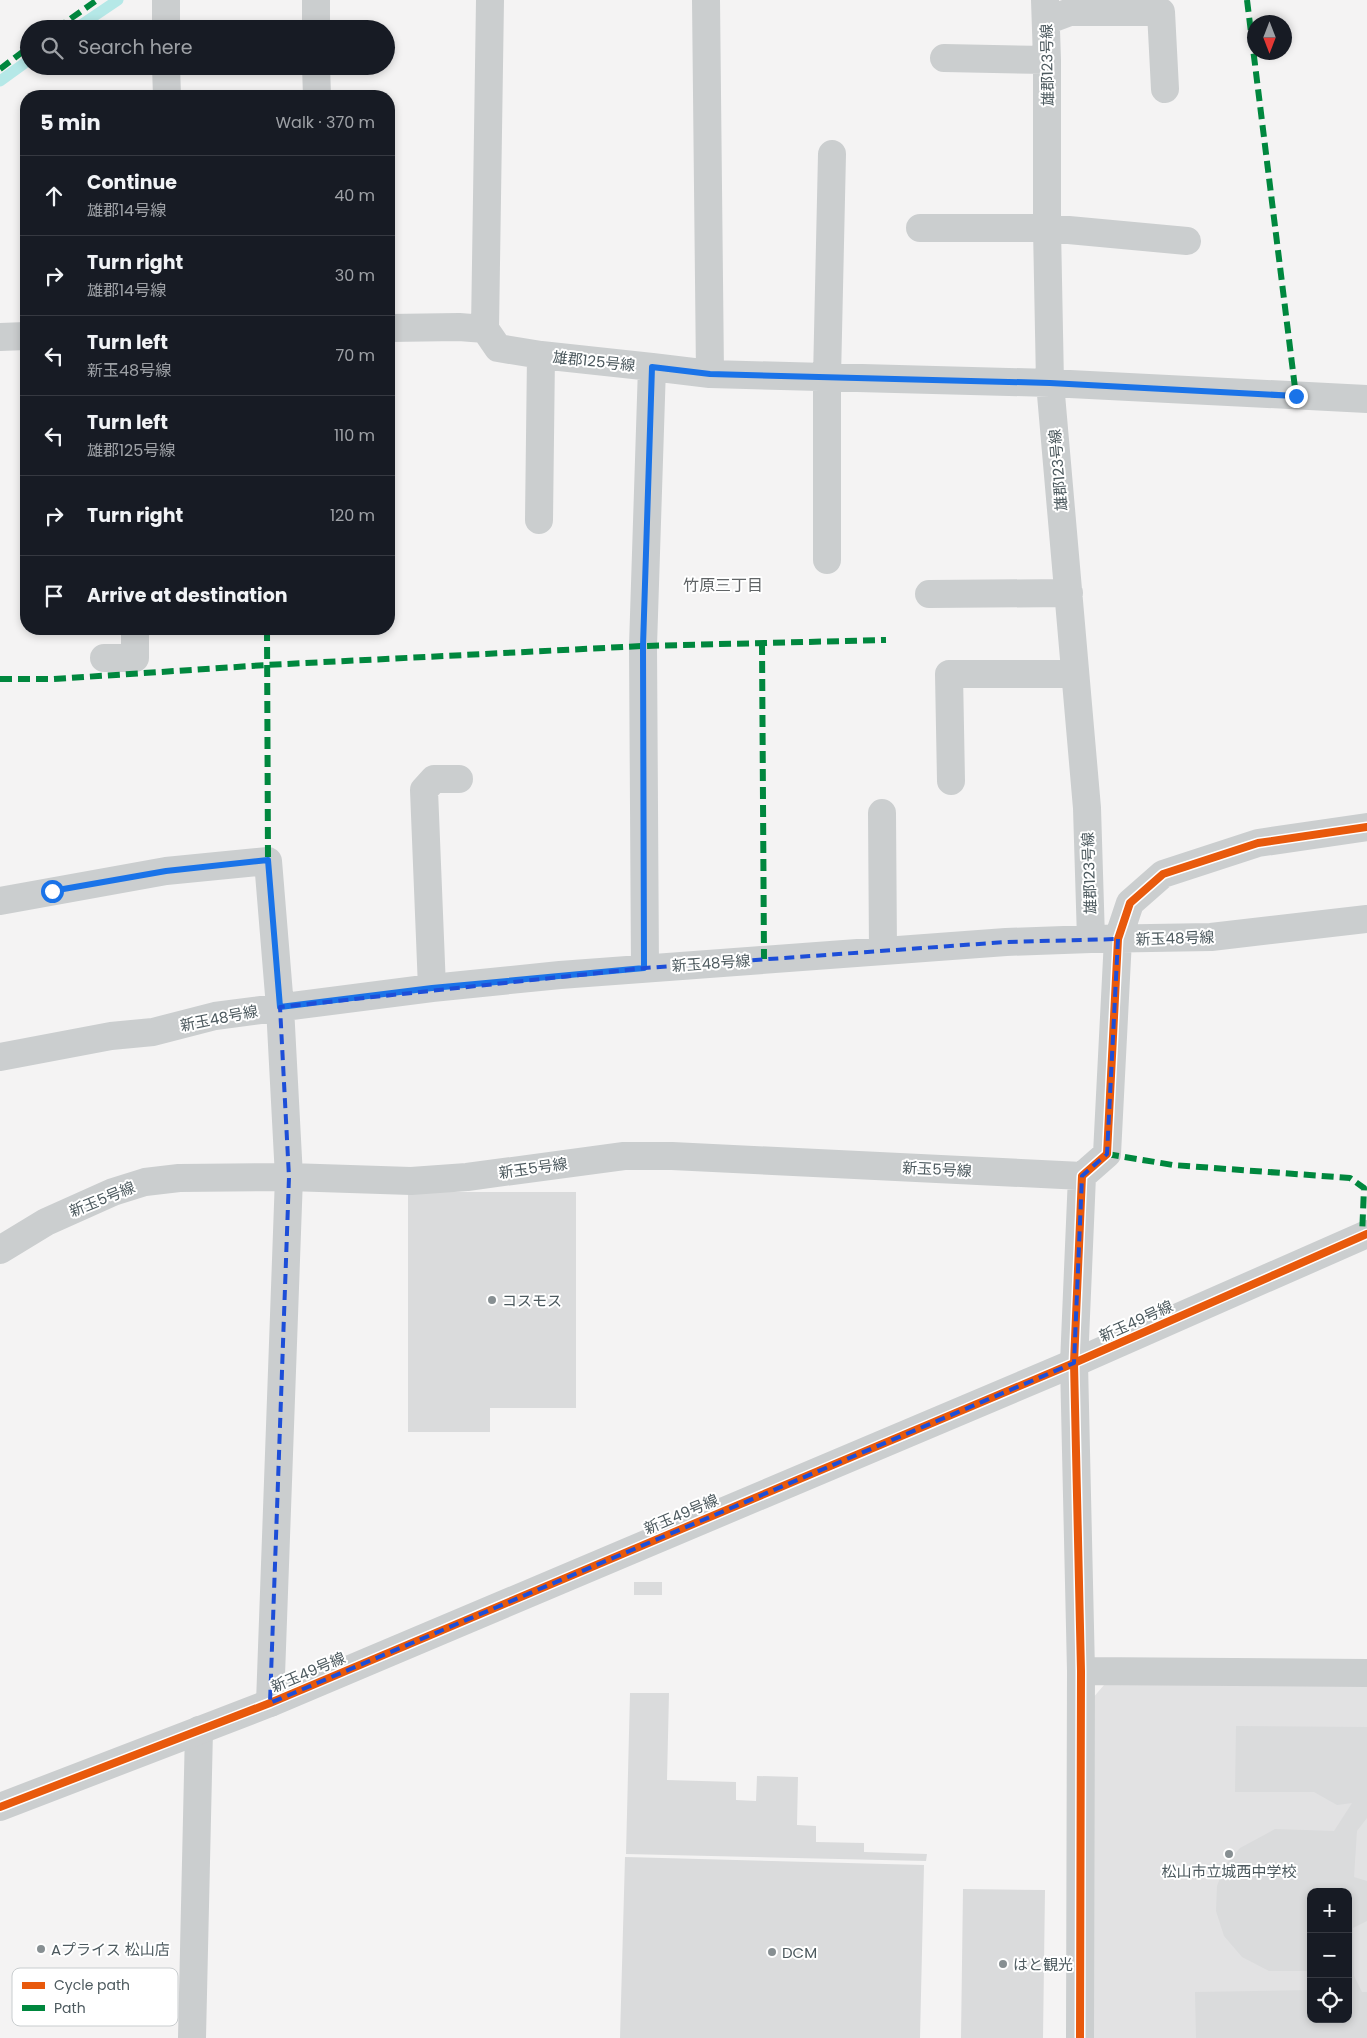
<!DOCTYPE html>
<meta charset="utf-8">
<style>
:root{--surface:#171b24;--page:#242831;--text:#f1f3f6;--muted:#9ea1a6;--line:#363941}
body{margin:0;font-family:Poppins,"Noto Sans JP",sans-serif;background:var(--page);color:var(--text)}
.controls{position:absolute;right:15px;bottom:15px;display:grid;overflow:hidden;border-radius:10px;box-shadow:0 2px 8px #0003}
.controls button{width:45px;height:45px;display:grid;place-items:center;padding:0;border:0;border-bottom:1px solid var(--line);background:var(--surface);color:var(--text);font:25px sans-serif}
.compass{position:absolute;left:1247px;top:15px;width:45px;height:45px;border-radius:50%;background:var(--surface);box-shadow:0 2px 8px #0003;rotate:180deg}
.stop{position:absolute;width:15px;height:15px;margin:-11px;border:4px solid #1a73e8;border-radius:50%;background:#fff}
.stop.end{background:#1a73e8;border-color:#fff;box-shadow:0 1px 5px #0008}
.list{margin:0;padding:0;list-style:none}
h2{display:flex;justify-content:space-between;align-items:center;height:65px;margin:0;padding:0 20px;font-size:21px}
h2 small{font-size:16px;font-weight:400;color:var(--muted)}
.list li{display:grid;grid-template-columns:32px 1fr auto;gap:15px;align-items:center;box-sizing:border-box;height:80px;padding:0 20px;border-top:1px solid var(--line)}
.list b{display:block;font-size:19px;white-space:nowrap}
.list p{margin:0;font-size:16px;white-space:nowrap;color:var(--muted)}
.list em{font-size:16px;font-style:normal;color:var(--muted)}
.icon{flex:none;width:28px;height:28px;fill:none;stroke:currentColor;stroke-width:2;stroke-linecap:round;stroke-linejoin:round}
.map{position:relative;flex:none;width:1367px;height:2038px;overflow:hidden}
.search{position:absolute;background:var(--surface);box-shadow:0 2px 8px #0003;left:20px;top:20px;width:375px;height:55px;display:flex;align-items:center;gap:12px;box-sizing:border-box;padding:0 18px;border-radius:28px;color:var(--muted);font-size:19px}
.panel{position:absolute;background:var(--surface);box-shadow:0 2px 8px #0003;left:20px;top:90px;width:375px;height:545px;border-radius:20px}
.map>svg:first-child{display:block}
.education{fill:#e2e2e3;fill-rule:evenodd}
.lines{fill:none;stroke-linecap:round;stroke-linejoin:round}
.stream{stroke:#b5e8e7;stroke-width:11}
.building{fill:#dadbdc}
.minor{stroke:#cbcecf;stroke-width:28}
.tertiary{stroke:#cbcecf;stroke-width:28}
.quiet{stroke:#00873e;stroke-width:6;stroke-dasharray:12 6;stroke-linecap:butt}
.cycleway-casing{stroke:#fff;stroke-width:11}
.cycleway{stroke:#e8590c;stroke-width:8}
.route{stroke:#1a73e8;stroke-width:6}
.marked{fill:none;stroke:#1d4ed8;stroke-width:4;stroke-dasharray:10 6;stroke-linejoin:round}
.poi-dot{fill:#878f92;stroke:#fff;stroke-width:2}
.labels{text-anchor:middle;dominant-baseline:central;stroke-width:4;stroke-linejoin:round;paint-order:stroke}
.street-label{font-size:15px;fill:#4c595e;stroke:#fff}
.poi-label{font-size:15px;fill:#4c595e;stroke:#fff;text-anchor:start}
.neighbourhood-label{font-size:16px;fill:#606466;stroke:#fff}
.key{fill:#fff;stroke:#c9cdcf;stroke-width:1}
.key-label{font-size:14px;fill:#4c595e}
</style>
<div class="map">
<svg width="1367" height="2038" viewBox="0 0 1367 2038">
<rect width="100%" height="100%" fill="#f4f3f3"/>
<path class="education" d="M1110 1678 1367 1682V2038H1089L1092 1699ZM1311 1892H1348V2019H1311Z"/>
<g class="lines">
<path class="stream" d="M75 29 118 0
M0 81 29 60"/>
</g>
<path class="building" d="M408 1192H576V1408H490V1432H408Z
M634 1582H662V1595H634Z
M630 1693H669L667 1780 736 1782V1800L756 1801 757 1776 798 1777 797 1825 816 1826V1842L864 1843V1852L927 1854 926 1861 626 1854Z
M1236 1726 1367 1727V1818L1357 1831 1354 1877 1367 1881V1921L1353 1928 1354 1976 1362 1992H1367V2038H1196L1195 1992 1311 1990V2019H1348V1892H1311V1971H1269L1242 1957 1224 1936 1216 1911 1217 1886 1225 1865 1240 1848 1275 1829 1334 1831 1352 1803 1337 1805 1314 1792H1235Z
M625 1857 924 1865 920 2038H620Z
M963 1889 1045 1890 1043 2038H961Z"/>
<g class="lines">
<path class="minor" d="M166 0V29
M316 0V29
M490 0 485 329 498 348 541 355 652 367 643 646 645 968
M706 0 710 374
M1045 0 1047 60V228L1050 383 1087 808 1091 939
M1046 21 1070 12H1161L1165 89
M944 58 1047 60
M166 66 167 96
M316 66 317 96
M920 228H1047L1187 241
M389 328 459 327 485 329
M0 337 26 336
M652 367 710 374 1050 383 1367 399
M539 520 541 355
M827 560V378L832 154
M929 594 1069 593
M104 658H135V629
M951 781 949 674H1075
M882 813 883 951
M0 901 166 871 268 861 280 1007 289 1177 270 1703
M432 988 424 790 434 779H459
M0 1057 111 1036 153 1032 215 1016 432 988 560 975 1006 942 1091 939 1211 937 1367 919
M0 1250 46 1222 113 1192 145 1182 179 1178 289 1177 411 1181 467 1177 624 1156H672L1082 1176
M1081 1671 1367 1673
M192 2038 199 1730
M1080 2038 1081 1671 1074 1363 1082 1176 1107 1154 1118 939 1130 903 1163 874 1258 843 1367 827"/>
<path class="tertiary" d="M0 1807 270 1703 1074 1363 1367 1234"/>
<path class="quiet" d="M1247 0 1296 396
M56 29 97 0
M0 69 29 47
M267 629 268 861
M762 643 764 959
M0 679H54L266 665 643 646 886 640
M1107 1154 1173 1165 1350 1178 1364 1188 1362 1236"/>
<defs>
<path id="cycleway" d="M0 1807 270 1703 1074 1363 1367 1234
M1080 2038 1081 1671 1074 1363 1082 1176 1107 1154 1118 939 1130 903 1163 874 1258 843 1367 827"/>
</defs>
<use href="#cycleway" class="cycleway-casing"/>
<use href="#cycleway" class="cycleway"/>
</g>
<g class="lines">
<path class="route" d="M52 891 166 871 268 860 280 1007 432 988 644 968 643 646 652 367 710 374 1050 383 1296 396"/>
</g>
<path class="marked" d="M1118 939 1107 1154 1082 1176 1074 1363 270 1703 289 1177 280 1007 645 968 1006 942Z"/>
<g class="poi-dot">
<circle cx="492" cy="1300" r="5"/>
<circle cx="1229" cy="1854" r="5"/>
<circle cx="41" cy="1949" r="5"/>
<circle cx="772" cy="1952" r="5"/>
<circle cx="1003" cy="1964" r="5"/>
</g>
<g class="labels">
<g class="street-label">
<text transform="translate(1047 65) rotate(-91)">雄郡123号線</text>
<text transform="translate(594 361) rotate(6)">雄郡125号線</text>
<text transform="translate(1058 470) rotate(-95)">雄郡123号線</text>
<text transform="translate(1089 873) rotate(-92)">雄郡123号線</text>
<text transform="translate(1175 938) rotate(-2)">新玉48号線</text>
<text transform="translate(711 963) rotate(-4)">新玉48号線</text>
<text transform="translate(219 1018) rotate(-11)">新玉48号線</text>
<text transform="translate(533 1168) rotate(-8)">新玉5号線</text>
<text transform="translate(937 1169) rotate(3)">新玉5号線</text>
<text transform="translate(102 1199) rotate(-22)">新玉5号線</text>
<text transform="translate(1136 1321) rotate(-24)">新玉49号線</text>
<text transform="translate(681 1514) rotate(-23)">新玉49号線</text>
<text transform="translate(308 1672) rotate(-23)">新玉49号線</text>
</g>
<g class="poi-label">
<text x="502" y="1300">コスモス</text>
<text x="1229" y="1871" text-anchor="middle">松山市立城西中学校</text>
<text x="51" y="1949">Aプライス 松山店</text>
<text x="782" y="1952">DCM</text>
<text x="1013" y="1964">はと観光</text>
</g>
<g class="neighbourhood-label">
<text x="723" y="585">竹原三丁目</text>
</g>
</g>
<rect x="12" y="1968" width="166" height="58" rx="8" class="key"/>
<rect x="22" y="1982" width="23" height="7" fill="#e8590c"/>
<rect x="22" y="2005" width="23" height="6" fill="#00873e"/>
<g class="key-label">
<text x="54" y="1990">Cycle path</text>
<text x="54" y="2013">Path</text>
</g>
</svg>
<div class="controls">
<button>+</button>
<button>−</button>
<button><svg class="icon" aria-label="locate" viewBox="0 0 24 24"><circle cx="12" cy="12" r="6"/><path d="M12 2v4M12 18v4M2 12h4M18 12h4"/></svg></button>
</div>
<svg class="compass" viewBox="-18 -18 36 36"><path d="M0-13l5 13h-10z" fill="#e53935"/><path d="M0 13l5-13h-10z" fill="#9ea1a6"/></svg>
<div class="stop" style="left:52px;top:891px"></div>
<div class="stop end" style="left:1296px;top:396px"></div>
<div class="search"><svg class="icon" aria-label="search" viewBox="0 0 24 24"><circle cx="10" cy="10" r="6"/><path d="M15 15l6 6"/></svg>Search here</div>
<section class="panel">
<h2>5 min<small>Walk · 370 m</small></h2>
<ul class="list">
<li><svg class="icon" aria-label="ahead" viewBox="0 0 24 24"><path d="M12 20V5M6 11l6-6 6 6"/></svg><div><b>Continue</b><p>雄郡14号線</p></div><em>40 m</em></li>
<li><svg class="icon" aria-label="right" viewBox="0 0 24 24"><path d="M7 20v-9h11M14 6l5 5-5 5"/></svg><div><b>Turn right</b><p>雄郡14号線</p></div><em>30 m</em></li>
<li><svg class="icon" aria-label="left" viewBox="0 0 24 24"><path d="M17 20v-9H6M10 6l-5 5 5 5"/></svg><div><b>Turn left</b><p>新玉48号線</p></div><em>70 m</em></li>
<li><svg class="icon" aria-label="left" viewBox="0 0 24 24"><path d="M17 20v-9H6M10 6l-5 5 5 5"/></svg><div><b>Turn left</b><p>雄郡125号線</p></div><em>110 m</em></li>
<li><svg class="icon" aria-label="right" viewBox="0 0 24 24"><path d="M7 20v-9h11M14 6l5 5-5 5"/></svg><div><b>Turn right</b></div><em>120 m</em></li>
<li><svg class="icon" aria-label="arrive" viewBox="0 0 24 24"><path d="M6 21V4h12l-3 4 3 4H6"/></svg><div><b>Arrive at destination</b></div></li>
</ul>
</section>
</div>
